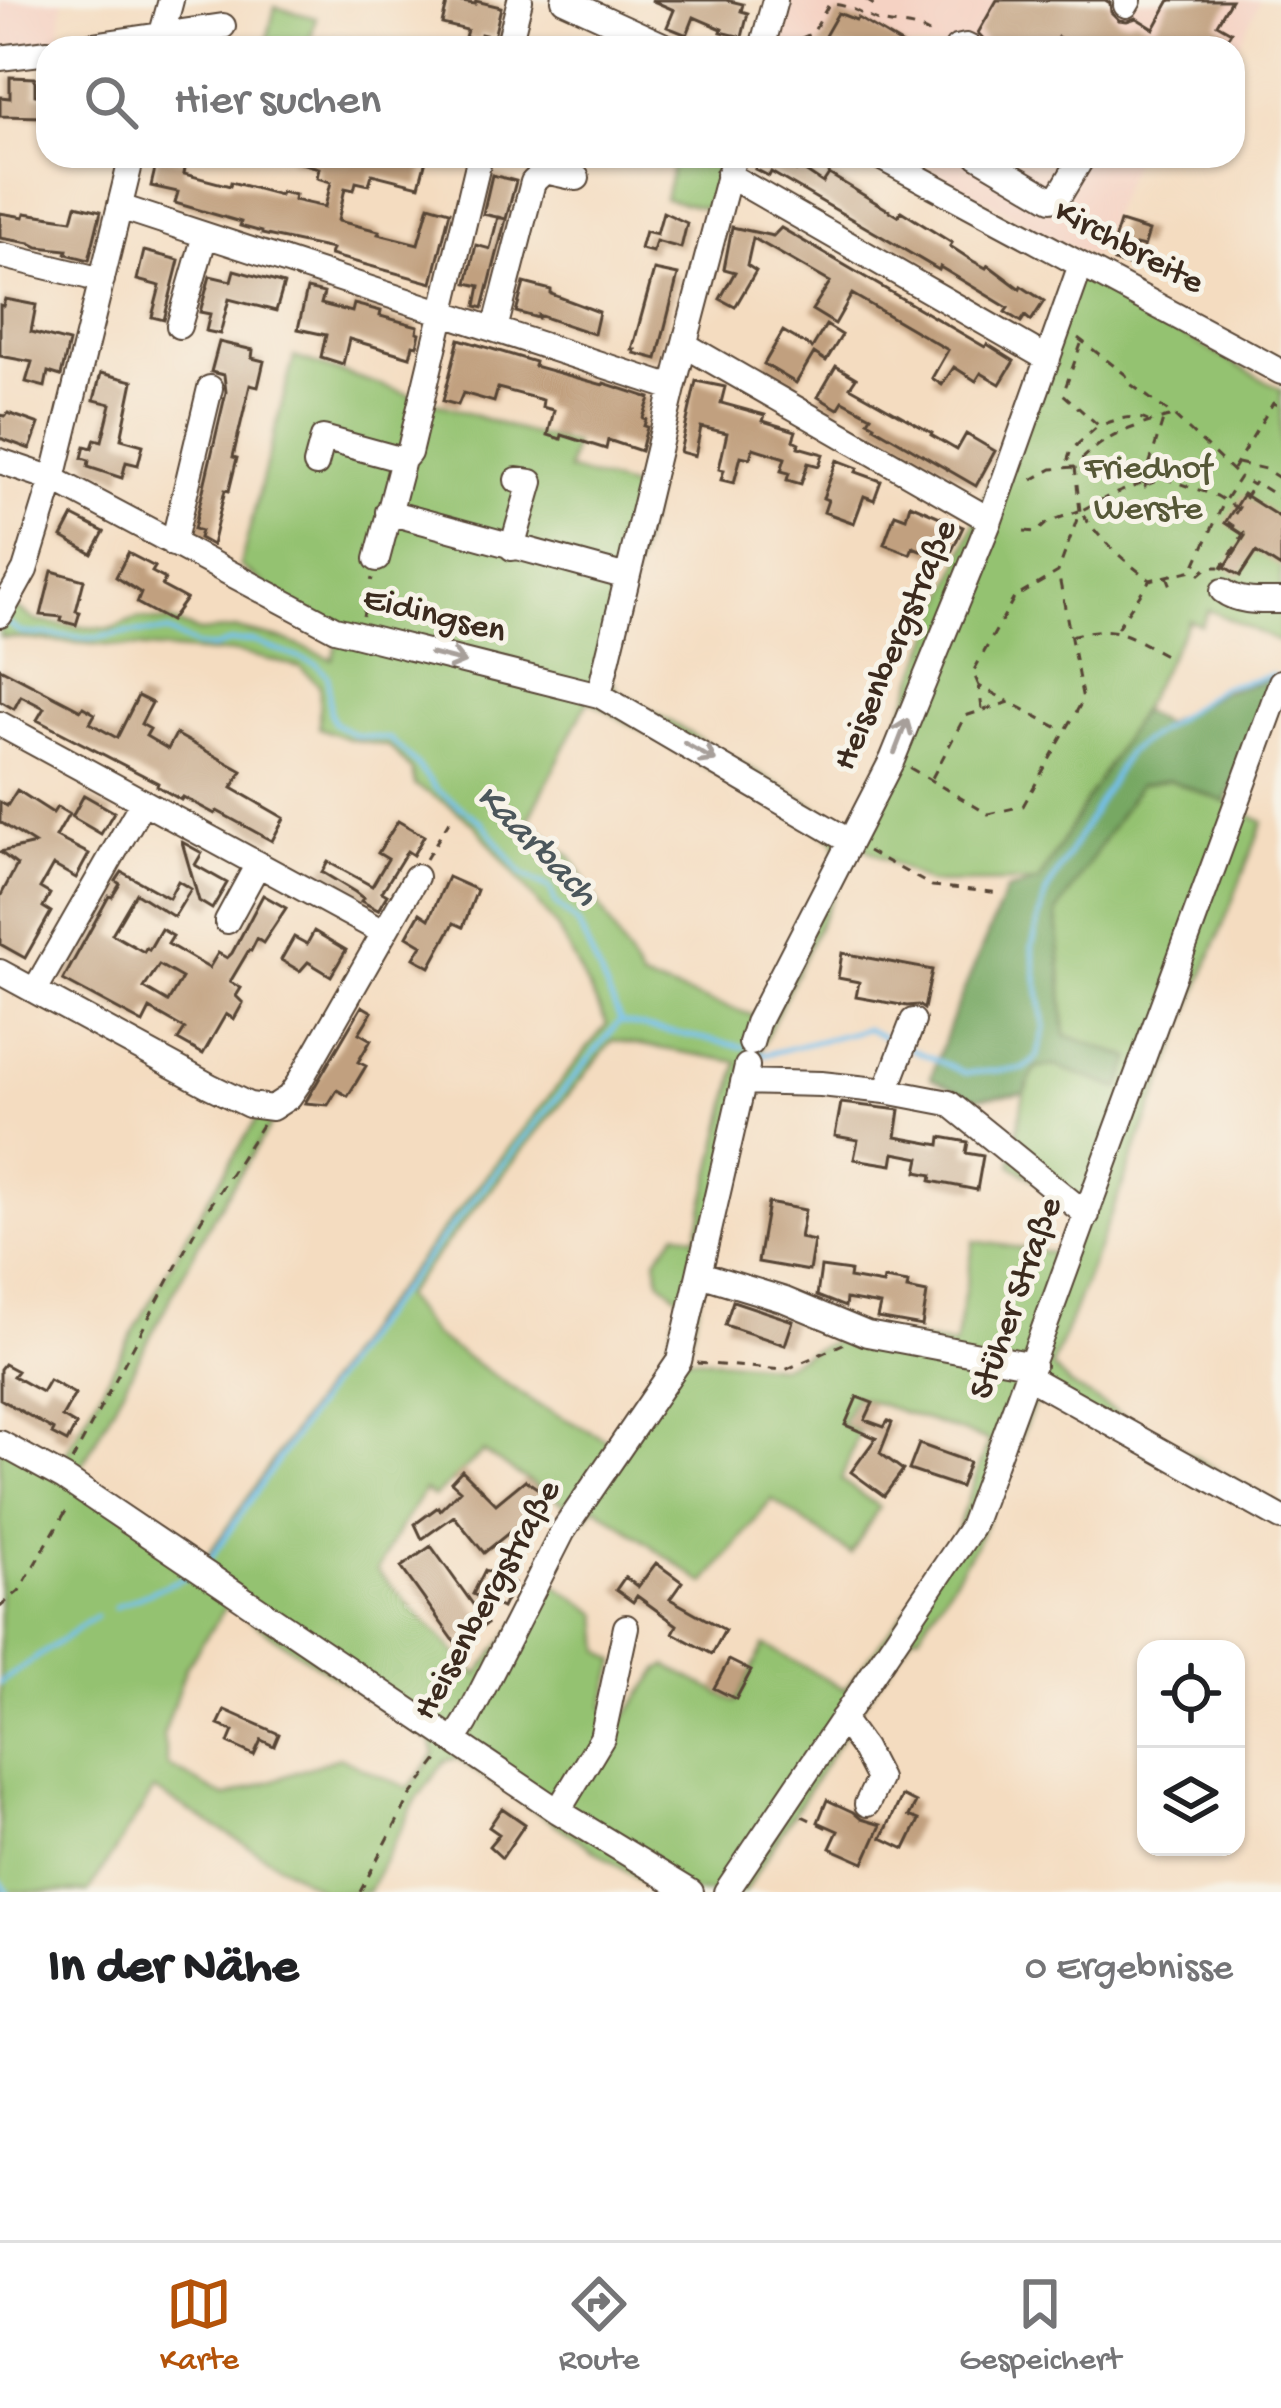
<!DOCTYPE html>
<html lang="de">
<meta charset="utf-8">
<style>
:root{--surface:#fff;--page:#f6f6f6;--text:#202124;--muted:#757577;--line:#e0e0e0;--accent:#b45309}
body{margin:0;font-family:"Gochi Hand",sans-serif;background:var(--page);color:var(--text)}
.controls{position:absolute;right:36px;bottom:36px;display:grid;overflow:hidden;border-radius:24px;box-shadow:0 3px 9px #0004}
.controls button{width:108px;height:108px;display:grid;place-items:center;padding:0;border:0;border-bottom:3px solid var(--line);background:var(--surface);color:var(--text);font:60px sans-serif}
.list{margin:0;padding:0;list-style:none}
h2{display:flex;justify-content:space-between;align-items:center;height:156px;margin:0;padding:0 48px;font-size:51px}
h2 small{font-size:39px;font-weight:400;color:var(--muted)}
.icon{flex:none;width:66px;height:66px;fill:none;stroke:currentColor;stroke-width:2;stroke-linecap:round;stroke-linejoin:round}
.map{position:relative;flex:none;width:1281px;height:1892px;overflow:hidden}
.search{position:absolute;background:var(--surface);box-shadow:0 3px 9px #0004;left:36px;right:36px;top:36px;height:132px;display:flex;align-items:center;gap:30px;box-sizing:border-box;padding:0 42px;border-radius:36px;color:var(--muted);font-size:45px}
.sheet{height:348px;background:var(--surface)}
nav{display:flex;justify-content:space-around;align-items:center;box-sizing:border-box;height:168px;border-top:3px solid var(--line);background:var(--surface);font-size:33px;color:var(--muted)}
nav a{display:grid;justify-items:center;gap:6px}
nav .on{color:var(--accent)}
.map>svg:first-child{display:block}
.built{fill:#f5d2c3}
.green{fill:#94c271;stroke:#687648;stroke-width:3;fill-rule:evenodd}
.forest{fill:#77a863;stroke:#596940;stroke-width:3}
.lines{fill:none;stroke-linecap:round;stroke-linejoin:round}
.stream{stroke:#74c1ee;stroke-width:4.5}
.building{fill:#c1a07f;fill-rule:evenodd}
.minor-casing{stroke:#574536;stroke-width:28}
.path{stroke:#574536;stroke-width:3;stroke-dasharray:9 9;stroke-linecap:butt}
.minor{stroke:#fff;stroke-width:24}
.oneway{stroke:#a79f9a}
.labels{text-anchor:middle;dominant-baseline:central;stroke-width:10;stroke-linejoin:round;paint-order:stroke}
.street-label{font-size:36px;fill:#3b2a1e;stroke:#f7f3e8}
.park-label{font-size:36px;fill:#565837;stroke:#f7f3e8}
.water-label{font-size:39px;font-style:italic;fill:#4c575c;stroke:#f7f3e8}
</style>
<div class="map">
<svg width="1281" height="1892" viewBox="0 0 1281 1892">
<rect width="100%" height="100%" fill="#f7f3e8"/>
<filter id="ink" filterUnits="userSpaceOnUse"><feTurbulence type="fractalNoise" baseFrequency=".00833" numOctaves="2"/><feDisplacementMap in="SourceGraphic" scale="24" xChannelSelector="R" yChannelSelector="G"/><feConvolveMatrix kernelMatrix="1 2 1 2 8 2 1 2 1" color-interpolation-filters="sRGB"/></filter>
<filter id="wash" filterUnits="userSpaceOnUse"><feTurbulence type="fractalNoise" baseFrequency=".004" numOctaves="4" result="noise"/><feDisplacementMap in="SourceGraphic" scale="48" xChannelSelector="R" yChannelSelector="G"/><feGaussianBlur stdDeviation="2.7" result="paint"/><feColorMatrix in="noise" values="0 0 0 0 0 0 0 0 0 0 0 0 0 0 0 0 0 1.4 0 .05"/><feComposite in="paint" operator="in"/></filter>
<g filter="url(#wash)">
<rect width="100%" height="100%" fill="#f4dcc0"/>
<path class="built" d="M0 0H63L59 39 0 48Z
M787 0H1260L1233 57V48H774Z
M908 156H1135L1093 257 1061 243Z"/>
<path class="green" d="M275 7 316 18 308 48H265Z
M675 156 722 166 712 210 665 199Z
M1060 265 1281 390V643L1209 610 1201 625 1189 620 1140 711 1038 882 929 883 857 844 762 1046 752 1075 686 1357 780 1366 860 1329 955 1346 974 1241 1066 1255 1081 1210 1011 1165 1024 1093 1036 1067 1057 1066 1120 1089 1065 1036 1057 913 1139 785 1169 780 1226 802 1263 822 1052 1367 1070 1385 1281 1507 1049 1401 1035 1402 977 1543 919 1634 914 1633 854 1718 744 1892H657L456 1758 445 1761 416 1800 368 1892H325L154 1790 88 1892H0V1436L53 1465 64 1457 198 1215 258 1117 278 1113 213 1217 82 1466 89 1486 203 1562 364 1329 607 1024 558 929 475 825 452 807 415 785 412 771 389 746 349 739 319 728 320 686 300 667 235 652 211 653 0 637V603L20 610 36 621 68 626 110 629 138 618 176 623 199 632 237 629 285 640 332 659 338 640 240 566 294 357 528 433 574 444 568 470 654 494 609 675 617 691 842 822 854 818 886 755 1065 284ZM588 700 833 839 837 852 755 1016 642 980 572 858 529 819ZM613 1040 738 1062 696 1238 677 1232 656 1259 659 1279 680 1298 666 1352 654 1382 613 1443 538 1405 433 1335 403 1296ZM855 1396 989 1441 952 1543 915 1598 845 1689 764 1645 736 1702 667 1666 659 1670 622 1721 604 1707 616 1661 602 1651 599 1614 550 1581 477 1675 377 1571 399 1529 425 1490 434 1497 483 1452 586 1518 595 1506 705 1584 772 1499 851 1554 879 1507 841 1480 859 1433 842 1424ZM227 1605 432 1742 434 1755 408 1789 339 1757 225 1797 168 1766 163 1736 186 1667Z"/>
<path class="forest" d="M1275 678 1226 802 1169 780 1139 785 1057 913 1065 1035 1131 1058 1120 1089 1056 1066 1036 1067 1024 1093 974 1098 931 1078 950 1023 1006 891 1038 882 1140 711 1164 724 1221 692Z"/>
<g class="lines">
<path class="stream" d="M5 622 21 633 96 638 123 633 168 632 197 646 214 648 229 642 252 641 316 664 328 676 330 711 334 723 355 735 390 739 417 765 436 789 483 823 522 874 550 889 556 904 578 924 621 1022 744 1047
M909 1048 965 1073 1024 1069 1037 1057 1045 1028 1032 947 1046 893 1128 752 1221 687 1273 675
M755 1051 763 1055 866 1029 893 1041
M208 1562 366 1332 618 1023
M115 1607 186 1577
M0 1683 96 1616
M0 1881 8 1892"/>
</g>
<g id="blocks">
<path class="building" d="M448 0 475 4 476 1 501 7 494 37 481 34 480 41 465 37 467 30 442 24Z
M651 0H726L743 4 741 11 748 13 742 37 721 32 722 29 694 17 687 35 667 27 674 10Z
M997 0H1105L1110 3 1111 12 1119 20 1127 21 1136 18 1154 29 1170 0H1231L1217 24 1231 32 1222 48H1076L1058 37 1051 48H992L978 33Z
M838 13 856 20 858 18 908 48H818Z
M10 77 35 78V95L47 97 44 117 0 116V97L10 98Z
M158 156 186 162 184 174 230 186 231 182 280 195 281 192 295 195 294 200 325 207 331 182 317 178 319 168 290 160V156H371L393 161 395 156H427L419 186 372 174 369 185 356 182 354 190 345 188 338 221 379 231 378 234 418 244 429 205 450 211 432 283 330 255 332 249 262 234V232L240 226 241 222 175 203 178 192 151 186Z
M761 156H772L796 171 799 167 823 183 829 174 898 216 901 211 952 243 950 246 973 261 986 268 988 265 1020 289 1021 286 1044 301 1031 321 1025 316 1021 322 1005 312 1008 308 940 267 939 270 771 172 769 176 755 169Z
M492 175 516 181 506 219 483 214Z
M76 205 101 211 89 260 66 254 67 250 38 247 30 243 0 238V213L24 217 25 213 72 220Z
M663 212 687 223 681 248 656 241 653 252 640 249 645 231 657 234Z
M498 217 506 219 483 308 476 306 480 286 467 283 476 245 490 249Z
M1120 222 1149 231 1144 247 1136 245 1130 266 1114 262 1117 252 1111 250Z
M732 227 773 236 781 228 985 347 987 344 1014 361 1000 384 981 373 976 381 954 367 942 385 932 378 948 350 852 294 835 324 812 310 830 282 753 238 747 265 756 271 735 307 720 299 735 272 724 269Z
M144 251 179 260 164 320 152 317 160 286 137 280Z
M234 270 284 284 276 311 229 299 220 334 206 331 210 314 200 312 210 276 231 281Z
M654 270 678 275 657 359 634 353 635 350H632Z
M524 283 551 290V294L599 312 594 334 538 315V318L516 312Z
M307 289 324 293 321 304 352 312 354 304 381 311 380 316 418 326 417 332 420 333 417 346 413 345 410 357 349 339 343 364 321 357 326 335 298 329Z
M5 299 36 305 31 332 69 342 61 376 48 372 45 387 26 382 32 362 0 356V305L3 306Z
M826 325 842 335 826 361 814 353 796 383 764 364 783 331 812 348Z
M459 339 535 362 534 366 603 385 604 383 650 398 643 418 646 419 644 426 647 427 641 451 608 440 606 449 562 435 561 439 548 435 554 410 542 407 543 400 498 388 494 402 463 393 458 405 443 401Z
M219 342 253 350 252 358 264 361 258 387 250 385 233 457 237 458 229 491 225 490 212 545 199 538 201 531 194 529 226 392 224 375 211 372Z
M836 366 856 378 850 387 932 433 931 435 957 450 966 434 995 451 976 486 874 427 875 425 868 421 871 416 843 401 838 409 818 397Z
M101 373 133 381 121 439 143 445 138 465 126 462 122 478 88 467 89 460 82 458 85 446 92 448 95 439 102 441 111 404 94 400Z
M696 381 725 387 721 403 765 415 763 421 796 431 793 440 799 443 798 447 823 454 819 466 808 463 801 484 787 480 789 473 781 471 785 458 753 448 750 458 741 456 734 483 721 480 724 470 719 469 727 433 701 427 695 456 680 452Z
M8 413 39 424 30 449 0 438V415L6 416Z
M837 460 858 468 856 472 881 481 874 500 864 496 854 523 824 512 828 500 823 498Z
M1243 494 1281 518V568L1256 552 1240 576 1225 567 1245 536 1225 523Z
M910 504 963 527 947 561 913 547 910 554 884 544 895 514 906 518Z
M73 516 104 532 92 554 62 537Z
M128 553 155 567 152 572 165 579 162 586 186 599 170 621 137 603 141 593 116 577Z
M52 571 84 580 76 611 80 612 76 625 61 621 62 617 41 615Z
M0 668 81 710 83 707 95 714 90 723 117 738 138 696 152 703 141 724 150 729 146 736 168 749 176 734 242 771 232 788 284 818 272 841 217 811 215 814 183 797 181 800 157 786 158 783 37 720 44 708 21 696 14 709 0 701Z
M17 790 53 813 57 807 69 814 56 837 89 854 76 878 53 865 40 888 50 894 43 907 51 912 25 958 0 944V897L17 865 0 852 35 844 0 822V802L7 806Z
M84 795 114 812 101 834 72 817Z
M398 821 424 836 413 855 407 851 382 892 387 895 378 910 361 901 363 898 355 892 322 872 328 862 372 886 388 859 378 853Z
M182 842 202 853 195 865 227 883 212 909 199 901Z
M122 872 169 898 178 881 191 889 174 917 136 893 112 934 144 952 146 948 149 950 161 929 173 936 168 944 209 968 218 953 227 958 232 953 263 895 286 908 263 943 257 939 251 951 249 950 230 982 241 988 236 996 243 1003 234 1019 226 1014 203 1054 178 1040 185 1029 150 1009 143 1023 63 980 109 896 112 897 120 884 116 881ZM159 965 182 978 168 1002 144 988Z
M448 877 477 890 463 927 454 923 430 967 414 958 422 945 407 936 420 913 429 919Z
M314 931 346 950 331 976 308 962 300 971 281 960 294 937 307 944Z
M842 953 932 970 924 1009 918 1005 907 1006 856 997 859 982 838 978Z
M362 1006 372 1012 359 1033 371 1040 358 1062 366 1066 348 1096 337 1090 328 1105 305 1103Z
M841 1103 900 1110 896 1137 940 1145 941 1137 968 1142 966 1153 983 1156 977 1190 931 1181 932 1175 917 1172 920 1158 894 1153 892 1165 854 1159 858 1140 835 1136Z
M768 1203 805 1210 800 1238 814 1241 809 1271 758 1262Z
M821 1267 850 1271 849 1278 883 1284 884 1279 908 1283 907 1289 927 1293 922 1326 877 1318 880 1305 846 1299 845 1307 817 1296Z
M733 1301 793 1321 785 1345 725 1325Z
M4 1364 17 1371 13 1376 42 1392 49 1380 75 1394 62 1417 76 1425 67 1442 52 1434 54 1430 0 1399V1369Z
M857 1397 873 1403 865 1420 884 1427 888 1421 892 1423 880 1453 903 1470 884 1496 851 1472 876 1438 845 1425Z
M919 1444 969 1462 960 1487 909 1470Z
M462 1470 496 1504 525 1480 543 1492 535 1500 546 1510 529 1529 522 1522 484 1553 454 1516 422 1539 415 1524 438 1507 440 1510 460 1490 451 1482Z
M431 1546 487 1624 457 1645 401 1567Z
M656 1563 682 1582 670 1599 725 1630 712 1654 673 1633 677 1625 637 1596 633 1602 616 1590 625 1577 638 1587Z
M485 1570 514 1584 502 1608 473 1594Z
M729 1660 751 1671 736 1699 714 1688Z
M225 1710 279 1734 274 1746 261 1740 254 1755 228 1743 233 1731 218 1725Z
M902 1796 916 1803 909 1816 919 1820 905 1849 882 1838Z
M827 1800 853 1812 861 1819 881 1825 864 1863 830 1848 838 1831 818 1822Z
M502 1808 525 1824 502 1858 489 1846 499 1834 489 1827Z"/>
</g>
</g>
<g filter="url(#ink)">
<use href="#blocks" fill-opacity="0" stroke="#574536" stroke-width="3"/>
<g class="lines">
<defs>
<path id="minor" d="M564 0 669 48
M1126 5 1129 0
M72 48 223 26
M158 48 171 0
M508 48 520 0
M762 48 775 0
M957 48 966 46 970 48
M0 58 48 52
M878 156 1281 372
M978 156 1051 199 1059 196 1083 156
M728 175 1048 359
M120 207 673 388
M0 255 102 280
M179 326 205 235
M495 329 533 182 545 171 577 178
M685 345 990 520
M0 461 53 479 335 629 599 695 849 841
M316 464 323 438 403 460
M388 512 627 577
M173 544 210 388
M512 548 531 482 517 480
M377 559 403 460 409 453 480 156
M1223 591C1239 603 1261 601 1281 601
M0 615 25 570 53 479 132 156
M599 695 673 388 734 156
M0 724 383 932
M227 921 258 864
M0 972 210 1086 249 1105 272 1108 289 1097 298 1084 416 877
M35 990 142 803
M751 1043 757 1023 892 760 990 520 1077 276 1083 266
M743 1082 821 1084 886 1091 949 1103 1087 1215
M886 1091 913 1021
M700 1274 785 1300 867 1334 1033 1365
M1028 1377 1281 1518
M0 1443 64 1478 558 1811 691 1892
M842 1719 863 1748 879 1779 867 1804
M454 1741 466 1722 563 1531 679 1361 747 1066
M558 1811 602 1738 626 1627
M726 1892 971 1528 1281 682"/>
</defs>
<use href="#minor" class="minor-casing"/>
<path class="path" d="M866 0 874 5 877 0
M784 46 813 33 829 4C849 4 860 14 878 21 897 27 910 23 929 33
M1078 338 1126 375 1129 383 1174 416 1238 476
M1081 344 1063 394 1099 426C1115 420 1132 413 1148 421
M1238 463 1265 469 1281 479
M1233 469 1273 403 1281 407
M1032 480 1052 469 1075 467 1068 459 1071 450 1096 428
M1142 482 1146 483 1145 487 1141 486Z
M1144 482 1163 420
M1141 484 1111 495 1080 511C1099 539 1122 559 1150 580L1193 570 1225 500 1240 477 1253 485 1255 482 1281 499
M1147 485 1163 478 1217 496 1243 512
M1024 531 1037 532 1048 522 1079 511
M1280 543 1281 541
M1224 569 1222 567 1244 533 1229 523 1252 487
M1199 575 1208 567H1220
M1167 576 1173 591
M363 616 372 578
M1117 628 1149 581
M1071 636C1117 623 1125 634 1165 655H1171
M979 686 973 672 1014 598 1058 572 1080 511 1075 467C1101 436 1135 425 1174 416
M982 709 979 686 1008 701
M910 768 988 814 1023 806 1083 700 1058 572
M932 778 965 716 1010 702 1062 730
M868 851 932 886 1001 893
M426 859 453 815
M697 1363 785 1370 843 1344
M72 1461 201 1220 262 1125
M0 1607 19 1591 69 1506
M802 1816 833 1831
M360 1892 411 1795 442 1755"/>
<use href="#minor" class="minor"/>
</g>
<defs><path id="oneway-shaft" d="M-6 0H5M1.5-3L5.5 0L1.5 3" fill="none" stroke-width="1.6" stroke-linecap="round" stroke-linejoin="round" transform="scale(3)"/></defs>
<g class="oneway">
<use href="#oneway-shaft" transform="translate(448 658) rotate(14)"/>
<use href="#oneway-shaft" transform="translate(901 736) rotate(-69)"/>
<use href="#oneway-shaft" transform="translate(700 752) rotate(30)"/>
</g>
</g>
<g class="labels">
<g class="street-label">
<text transform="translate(1128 249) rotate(28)">Kirchbreite</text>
<text transform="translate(434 617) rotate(14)">Eidingsen</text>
<text transform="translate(897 646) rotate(-67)">Heisenbergstraße</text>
<text transform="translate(1018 1299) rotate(-70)">Stüher Straße</text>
<text transform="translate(489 1601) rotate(-61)">Heisenbergstraße</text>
</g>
<g class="park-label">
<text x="1148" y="470">Friedhof<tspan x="1148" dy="41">Werste</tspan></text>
</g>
<g class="water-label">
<text transform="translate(535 847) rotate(45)">Kaarbach</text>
</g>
</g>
</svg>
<div class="controls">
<button><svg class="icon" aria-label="locate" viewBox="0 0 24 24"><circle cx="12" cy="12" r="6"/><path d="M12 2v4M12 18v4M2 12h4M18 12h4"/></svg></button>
<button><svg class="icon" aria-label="layers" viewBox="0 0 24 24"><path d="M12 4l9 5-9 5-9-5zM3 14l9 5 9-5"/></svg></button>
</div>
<div class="search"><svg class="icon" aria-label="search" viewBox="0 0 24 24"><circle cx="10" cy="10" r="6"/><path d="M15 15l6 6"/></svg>Hier suchen</div>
</div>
<section class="sheet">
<h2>In der Nähe<small>0 Ergebnisse</small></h2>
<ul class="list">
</ul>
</section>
<nav>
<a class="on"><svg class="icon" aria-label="map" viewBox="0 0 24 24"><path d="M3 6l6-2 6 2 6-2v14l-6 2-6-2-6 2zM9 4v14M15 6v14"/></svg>Karte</a>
<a><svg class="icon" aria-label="directions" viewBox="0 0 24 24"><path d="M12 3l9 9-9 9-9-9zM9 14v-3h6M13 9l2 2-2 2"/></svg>Route</a>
<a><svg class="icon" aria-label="saved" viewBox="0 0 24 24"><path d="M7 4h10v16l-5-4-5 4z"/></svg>Gespeichert</a>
</nav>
